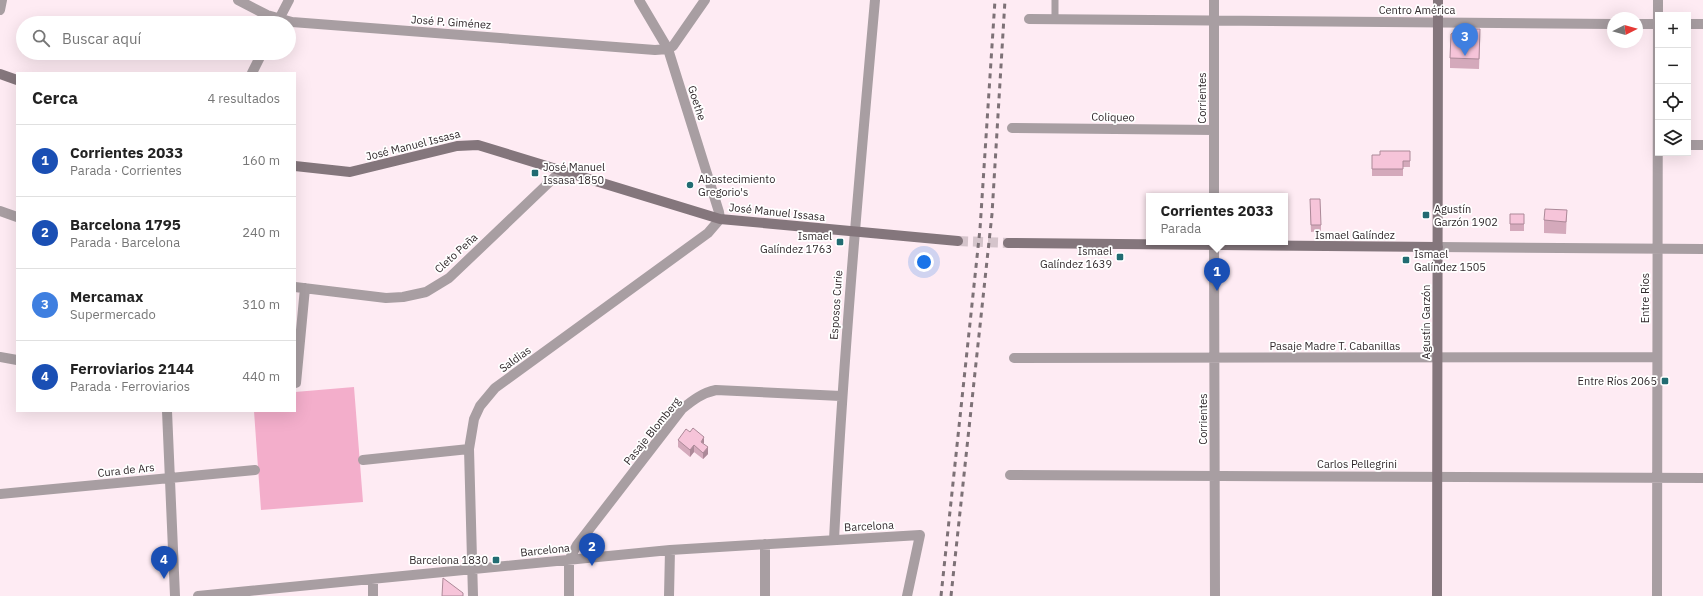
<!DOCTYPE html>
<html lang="es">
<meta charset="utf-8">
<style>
:root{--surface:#fff;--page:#f6f6f6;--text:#222;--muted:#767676;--line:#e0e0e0;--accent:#216c72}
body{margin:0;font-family:"IBM Plex Sans",sans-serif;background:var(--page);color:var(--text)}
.controls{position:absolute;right:12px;top:12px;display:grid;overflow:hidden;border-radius:0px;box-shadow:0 4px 16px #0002}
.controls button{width:36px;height:36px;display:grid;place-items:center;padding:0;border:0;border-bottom:1px solid var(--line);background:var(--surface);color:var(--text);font:20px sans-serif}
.compass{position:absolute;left:1607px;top:12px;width:36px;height:36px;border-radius:50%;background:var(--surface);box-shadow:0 4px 16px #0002;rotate:84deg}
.you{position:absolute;left:924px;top:262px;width:14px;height:14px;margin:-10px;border:3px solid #fff;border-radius:50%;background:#1a73e8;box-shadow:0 0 0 6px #1a73e833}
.badge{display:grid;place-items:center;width:26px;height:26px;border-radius:50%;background:var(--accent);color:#fff;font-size:13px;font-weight:700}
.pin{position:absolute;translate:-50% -33px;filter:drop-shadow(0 1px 2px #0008)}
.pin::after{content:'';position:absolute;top:21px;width:14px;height:12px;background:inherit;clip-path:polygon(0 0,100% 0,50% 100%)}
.popup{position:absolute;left:1146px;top:193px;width:142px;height:52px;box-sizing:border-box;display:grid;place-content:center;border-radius:0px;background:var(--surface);filter:drop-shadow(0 1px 3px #0005);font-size:13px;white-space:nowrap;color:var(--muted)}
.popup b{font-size:15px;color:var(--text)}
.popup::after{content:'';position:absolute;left:50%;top:100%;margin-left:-8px;border:8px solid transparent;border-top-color:var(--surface)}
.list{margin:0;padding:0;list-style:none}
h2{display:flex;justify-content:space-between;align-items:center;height:52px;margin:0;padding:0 16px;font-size:17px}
h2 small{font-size:13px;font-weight:400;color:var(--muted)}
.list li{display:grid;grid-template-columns:26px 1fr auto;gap:12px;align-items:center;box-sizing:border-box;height:72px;padding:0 16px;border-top:1px solid var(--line)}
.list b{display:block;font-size:15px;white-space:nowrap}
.list p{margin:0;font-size:13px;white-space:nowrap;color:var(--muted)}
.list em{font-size:13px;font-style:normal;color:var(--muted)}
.icon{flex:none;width:22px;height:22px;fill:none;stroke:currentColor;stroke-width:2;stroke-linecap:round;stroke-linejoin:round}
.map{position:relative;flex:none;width:1703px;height:596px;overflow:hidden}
.search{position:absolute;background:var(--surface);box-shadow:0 4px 16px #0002;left:16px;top:16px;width:280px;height:44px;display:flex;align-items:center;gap:10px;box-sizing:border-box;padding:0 14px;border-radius:22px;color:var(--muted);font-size:15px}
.panel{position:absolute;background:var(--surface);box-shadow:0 4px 16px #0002;left:16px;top:72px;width:280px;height:340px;border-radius:0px}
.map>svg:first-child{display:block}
.green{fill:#f3aecb}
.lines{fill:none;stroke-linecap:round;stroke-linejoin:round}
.secondary-tunnel{stroke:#d5c4cb;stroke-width:10;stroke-dasharray:10 5;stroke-linecap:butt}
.lane{stroke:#a89ea2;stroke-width:7}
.street{stroke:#a89ea2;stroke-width:10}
.secondary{stroke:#84767c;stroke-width:10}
.rail{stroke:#7d7176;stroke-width:3;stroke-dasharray:5 5;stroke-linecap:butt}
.wall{fill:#d4a9bb}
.shaded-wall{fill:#ac8998}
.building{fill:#f6c4d9;stroke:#ac8998}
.poi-dot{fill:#216c72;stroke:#fff;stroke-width:1.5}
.labels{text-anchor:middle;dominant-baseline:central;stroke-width:3.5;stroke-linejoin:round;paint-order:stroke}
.street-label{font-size:11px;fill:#31292c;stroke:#fff}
.poi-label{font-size:11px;fill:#31292c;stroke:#fff;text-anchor:start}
</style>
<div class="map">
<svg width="1703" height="596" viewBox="0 0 1703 596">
<rect width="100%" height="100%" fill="#feebf3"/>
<path class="green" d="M354 387 363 502 261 510 254 411H295V392Z"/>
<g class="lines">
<path class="secondary-tunnel" d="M958 241 1008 243"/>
<path class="lane" d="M1055 0V19"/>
<path class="street" d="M238 0 267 15 292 22 655 50 668 49 673 46 705 0
M1214 0V196
M0 10 2 0
M1029 19 1613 24
M277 23 289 0
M1637 24H1658
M1688 24H1703
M252 73 262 53
M1012 128 1214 130
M1688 145H1703
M0 211 17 217
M1214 242 1215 596
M1438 247 1703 249
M295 287 386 298 403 297 426 292 449 278 561 171
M0 357 17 360
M1014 358 1657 357
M296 383 305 288
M167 411 175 596
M363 460 469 449
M1010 475 1703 478
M0 494 255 470
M834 540C843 359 859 180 875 0
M765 544V596
M198 596 670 550 920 535 907 596
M373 596V579
M473 596 469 449 474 419 480 406 495 388 708 233 720 219 719 212 668 49 639 0
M569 596V560L577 545 682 409C693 400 702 393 716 390L841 396
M669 596 670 550
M1657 596 1658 0"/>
<path class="secondary" d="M0 74 17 80
M295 166 350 172 457 146 478 145 720 219 958 241
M1008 243 1438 247
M1437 596 1438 0"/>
<path class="rail" d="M941 596 980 229 995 0
M951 596 992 214 1005 0"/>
</g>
<path class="wall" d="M1480 39 1479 69 1450 68V58Z
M1410 151V167H1403V176H1372V155H1380Z
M1310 206 1321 225V231L1311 232Z
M1567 210 1566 234 1544 233V220Z
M1510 214H1524V231H1510Z
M678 440 704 444 708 454 703 459 694 452 690 457 678 447Z"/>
<path class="shaded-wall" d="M704 437V444L701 442Z
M694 445V452L690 457V450Z
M708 447V454L703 459V453Z"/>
<path class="building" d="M1459 29H1480L1479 59 1450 58 1451 34Z
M1380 151H1410V161H1403V169H1372V155H1380Z
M1310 199H1320L1321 225H1311Z
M1545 209 1567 210 1566 222 1544 220Z
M1510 214H1524V224H1510Z
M693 428 704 437 701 442 708 447 703 453 694 445 690 450 678 440 686 429 690 432Z
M443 578 463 593V596H442Z"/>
<g class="poi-dot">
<rect x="531" y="169" width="8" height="8" rx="2"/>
<circle cx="690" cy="185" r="4"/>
<rect x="1422" y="211" width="8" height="8" rx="2"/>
<rect x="836" y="238" width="8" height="8" rx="2"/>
<rect x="1116" y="253" width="8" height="8" rx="2"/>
<rect x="1402" y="256" width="8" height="8" rx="2"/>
<rect x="1661" y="377" width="8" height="8" rx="2"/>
<rect x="492" y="556" width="8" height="8" rx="2"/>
</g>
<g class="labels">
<g class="street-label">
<text x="1417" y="10">Centro América</text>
<text transform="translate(451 22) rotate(4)">José P. Giménez</text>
<text transform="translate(1202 98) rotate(-90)">Corrientes</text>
<text transform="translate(697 103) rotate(72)">Goethe</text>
<text transform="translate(1113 117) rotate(1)">Coliqueo</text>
<text transform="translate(413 145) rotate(-14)">José Manuel Issasa</text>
<text transform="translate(777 212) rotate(6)">José Manuel Issasa</text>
<text x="1355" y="235">Ismael Galíndez</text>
<text transform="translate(456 253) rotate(-42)">Cleto Peña</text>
<text transform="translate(1645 298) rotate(-90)">Entre Ríos</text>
<text transform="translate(836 305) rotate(-86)">Esposos Curie</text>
<text transform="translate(1426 322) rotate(-90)">Agustín Garzón</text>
<text x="1335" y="346">Pasaje Madre T. Cabanillas</text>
<text transform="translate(515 359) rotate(-36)">Saldias</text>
<text transform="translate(1203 419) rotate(-90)">Corrientes</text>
<text transform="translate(652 431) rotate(-51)">Pasaje Blomberg</text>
<text x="1357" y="464">Carlos Pellegrini</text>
<text transform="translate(126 470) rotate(-6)">Cura de Ars</text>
<text transform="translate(869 526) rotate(-3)">Barcelona</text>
<text transform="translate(545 550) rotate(-6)">Barcelona</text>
</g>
<g class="poi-label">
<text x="543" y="167">José Manuel<tspan x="543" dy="13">Issasa 1850</tspan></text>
<text x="698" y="179">Abastecimiento<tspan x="698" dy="13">Gregorio's</tspan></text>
<text x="1434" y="209">Agustín<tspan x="1434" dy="13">Garzón 1902</tspan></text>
<text x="832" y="236" text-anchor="end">Ismael<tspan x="832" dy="13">Galíndez 1763</tspan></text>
<text x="1112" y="251" text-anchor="end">Ismael<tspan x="1112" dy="13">Galíndez 1639</tspan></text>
<text x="1414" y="254">Ismael<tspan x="1414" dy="13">Galíndez 1505</tspan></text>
<text x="1657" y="381" text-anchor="end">Entre Ríos 2065</text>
<text x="488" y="560" text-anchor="end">Barcelona 1830</text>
</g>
</g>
</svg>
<div class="controls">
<button>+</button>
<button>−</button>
<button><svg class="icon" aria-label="locate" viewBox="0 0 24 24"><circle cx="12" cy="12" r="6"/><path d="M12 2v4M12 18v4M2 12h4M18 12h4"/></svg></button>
<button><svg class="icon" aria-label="layers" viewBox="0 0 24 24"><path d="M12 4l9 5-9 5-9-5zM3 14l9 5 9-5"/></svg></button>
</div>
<svg class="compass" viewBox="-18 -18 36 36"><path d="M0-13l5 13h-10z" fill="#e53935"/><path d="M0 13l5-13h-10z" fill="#767676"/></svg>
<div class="you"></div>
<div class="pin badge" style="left:1217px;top:291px;background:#1a4fb4">1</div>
<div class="popup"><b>Corrientes 2033</b>Parada</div>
<div class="pin badge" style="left:592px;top:566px;background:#1a4fb4">2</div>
<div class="pin badge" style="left:1465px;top:56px;background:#3f7fe0">3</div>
<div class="pin badge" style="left:164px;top:579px;background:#1a4fb4">4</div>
<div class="search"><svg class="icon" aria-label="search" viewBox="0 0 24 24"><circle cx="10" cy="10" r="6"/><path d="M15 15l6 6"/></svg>Buscar aquí</div>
<section class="panel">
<h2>Cerca<small>4 resultados</small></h2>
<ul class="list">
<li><span class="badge" style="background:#1a4fb4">1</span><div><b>Corrientes 2033</b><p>Parada · Corrientes</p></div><em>160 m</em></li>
<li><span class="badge" style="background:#1a4fb4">2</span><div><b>Barcelona 1795</b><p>Parada · Barcelona</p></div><em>240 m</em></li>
<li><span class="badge" style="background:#3f7fe0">3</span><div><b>Mercamax</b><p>Supermercado</p></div><em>310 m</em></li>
<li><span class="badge" style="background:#1a4fb4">4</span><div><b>Ferroviarios 2144</b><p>Parada · Ferroviarios</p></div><em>440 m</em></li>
</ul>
</section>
</div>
